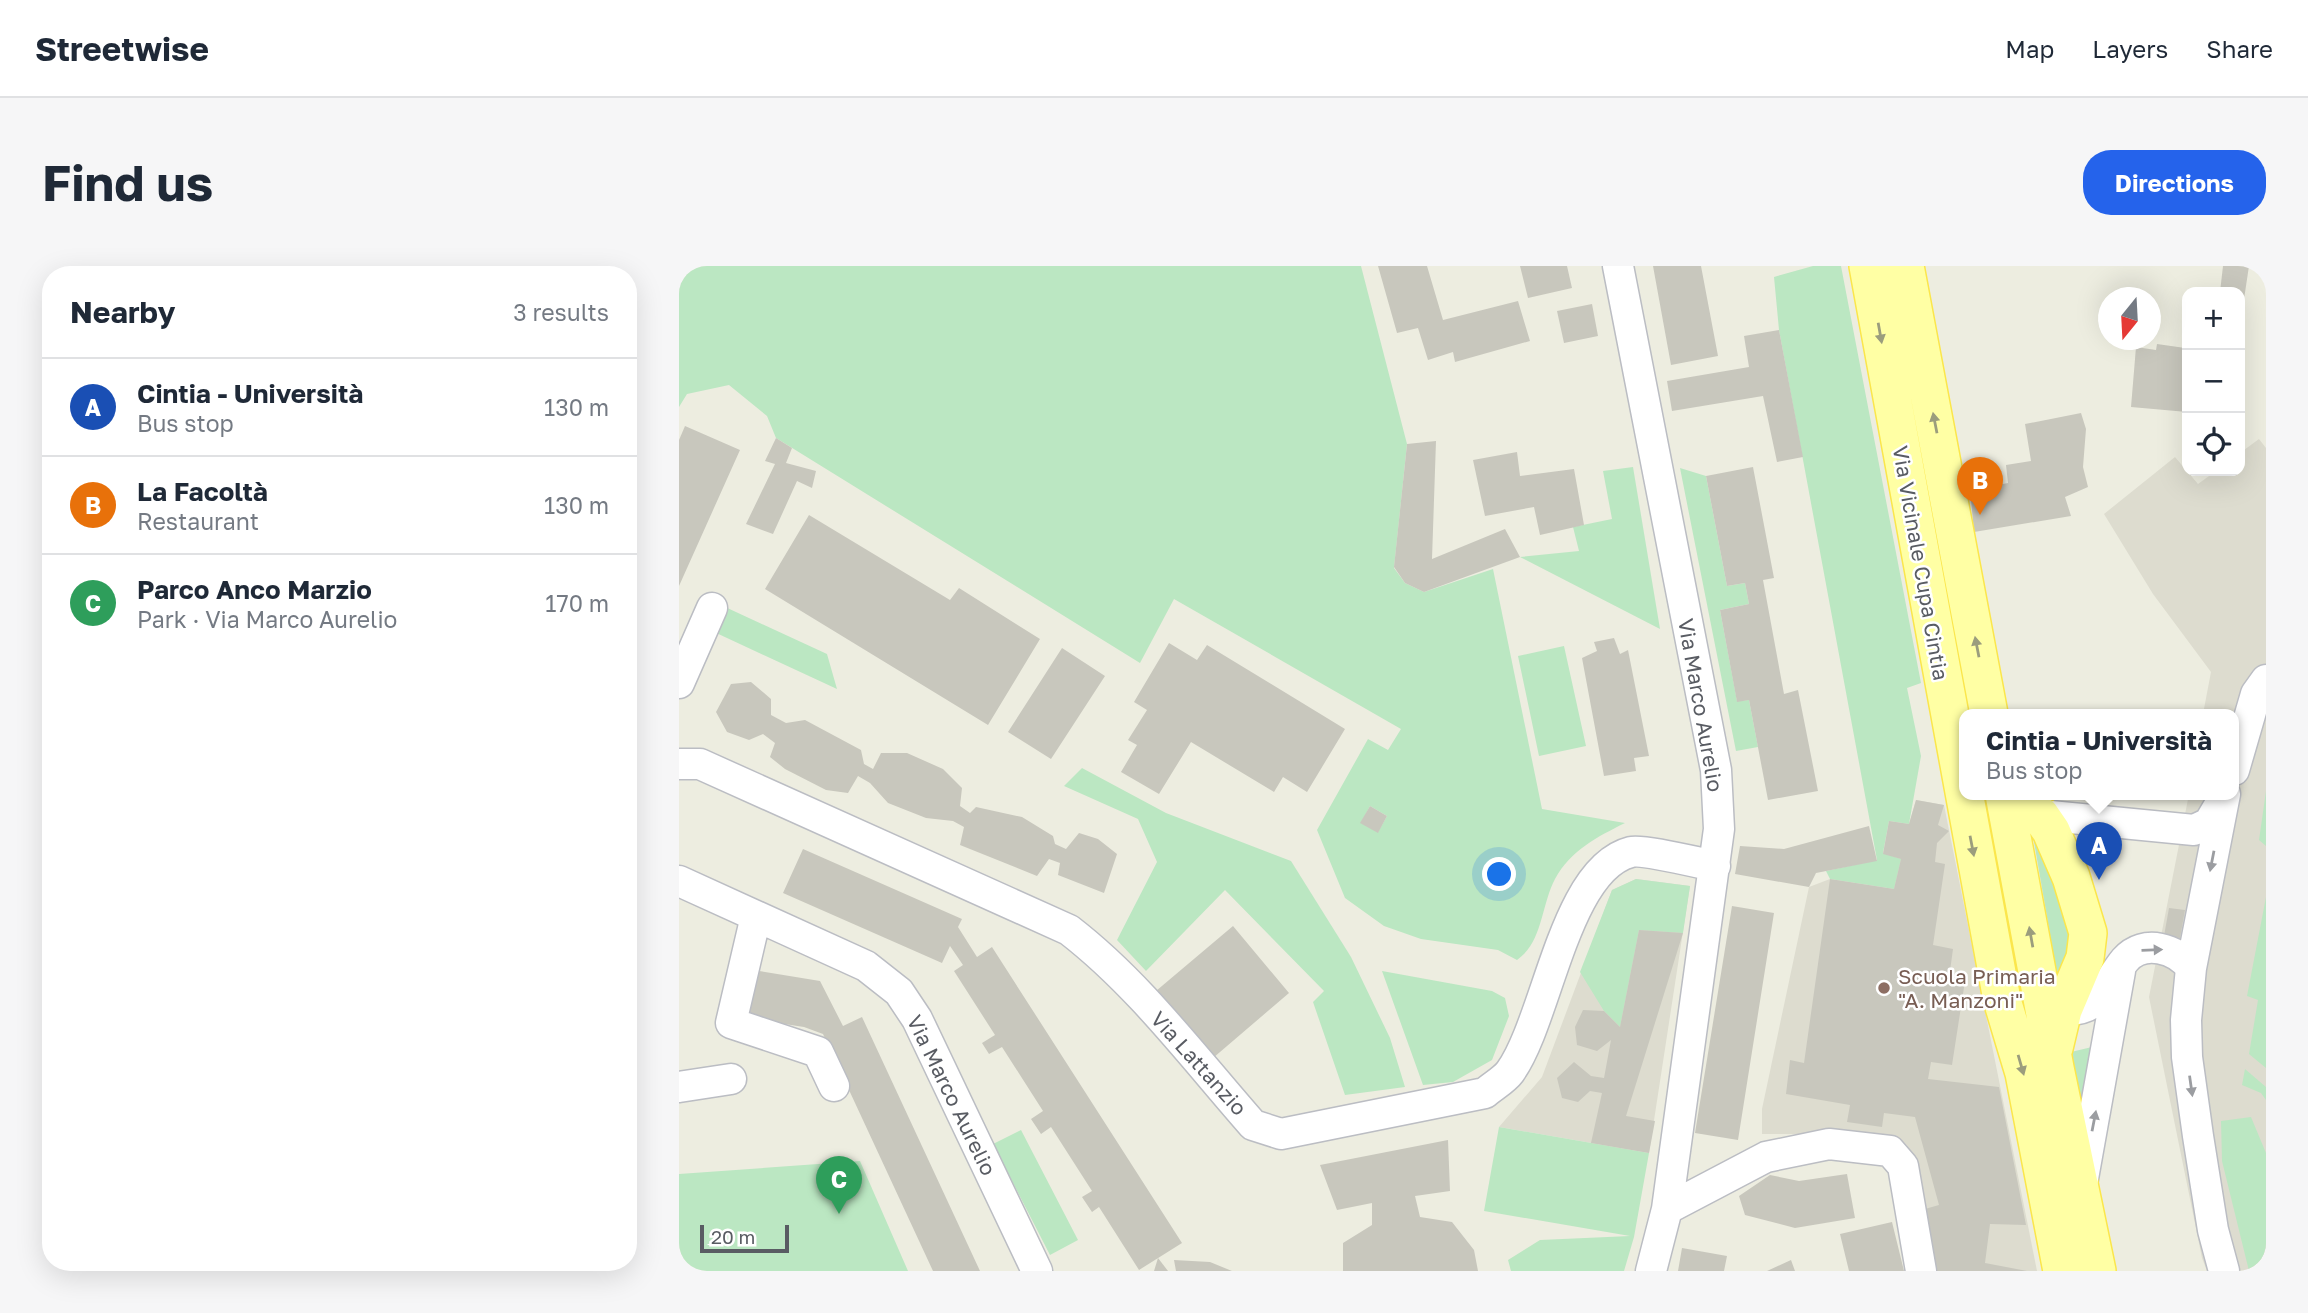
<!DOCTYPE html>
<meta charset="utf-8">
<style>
:root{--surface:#fff;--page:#f6f6f7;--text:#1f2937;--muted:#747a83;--line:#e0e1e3;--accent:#2563eb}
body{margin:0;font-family:"Golos Text",sans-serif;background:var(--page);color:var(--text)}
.controls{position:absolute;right:21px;top:21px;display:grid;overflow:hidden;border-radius:14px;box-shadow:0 7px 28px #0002}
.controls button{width:63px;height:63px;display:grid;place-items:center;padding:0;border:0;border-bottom:2px solid var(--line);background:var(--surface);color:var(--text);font:35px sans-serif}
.compass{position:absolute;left:1419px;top:21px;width:63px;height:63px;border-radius:50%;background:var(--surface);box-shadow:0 7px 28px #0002;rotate:198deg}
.scale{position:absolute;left:21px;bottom:18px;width:89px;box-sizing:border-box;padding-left:7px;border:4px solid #595c63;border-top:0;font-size:19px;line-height:24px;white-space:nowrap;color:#595c63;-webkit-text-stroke:5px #fff;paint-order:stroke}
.you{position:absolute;left:821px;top:609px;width:24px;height:24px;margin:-18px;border:5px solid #fff;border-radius:50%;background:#1a73e8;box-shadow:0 0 0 10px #1a73e833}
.badge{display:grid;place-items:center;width:46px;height:46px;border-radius:50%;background:var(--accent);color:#fff;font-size:23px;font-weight:700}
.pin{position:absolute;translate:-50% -58px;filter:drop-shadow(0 2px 4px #0008)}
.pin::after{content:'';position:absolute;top:37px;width:24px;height:21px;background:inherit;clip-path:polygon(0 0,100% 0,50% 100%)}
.popup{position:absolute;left:1280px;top:443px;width:280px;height:91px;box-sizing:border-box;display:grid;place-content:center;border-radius:14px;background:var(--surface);filter:drop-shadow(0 2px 5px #0005);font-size:23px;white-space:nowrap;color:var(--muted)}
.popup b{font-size:26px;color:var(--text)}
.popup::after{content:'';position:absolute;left:50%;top:100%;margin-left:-14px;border:14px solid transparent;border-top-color:var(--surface)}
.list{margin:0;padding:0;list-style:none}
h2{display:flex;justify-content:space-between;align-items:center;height:91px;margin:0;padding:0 28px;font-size:30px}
h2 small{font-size:23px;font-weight:400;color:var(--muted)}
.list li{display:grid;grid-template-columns:46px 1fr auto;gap:21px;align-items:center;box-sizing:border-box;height:98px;padding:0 28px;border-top:2px solid var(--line)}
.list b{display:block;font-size:26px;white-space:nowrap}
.list p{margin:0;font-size:23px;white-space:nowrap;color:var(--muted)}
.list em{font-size:23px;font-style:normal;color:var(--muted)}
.icon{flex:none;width:38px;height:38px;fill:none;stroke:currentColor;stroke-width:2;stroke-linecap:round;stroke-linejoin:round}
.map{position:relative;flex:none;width:1587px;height:1005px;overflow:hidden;border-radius:28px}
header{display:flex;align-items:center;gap:42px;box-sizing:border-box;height:98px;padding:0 35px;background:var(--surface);border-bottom:2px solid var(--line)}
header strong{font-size:33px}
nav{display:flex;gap:38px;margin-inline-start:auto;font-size:24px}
.intro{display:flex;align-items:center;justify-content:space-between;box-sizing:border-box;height:168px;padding:0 42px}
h1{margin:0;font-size:49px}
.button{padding:18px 32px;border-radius:28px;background:var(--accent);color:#fff;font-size:24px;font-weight:700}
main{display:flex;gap:42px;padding:0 42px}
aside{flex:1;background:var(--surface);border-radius:28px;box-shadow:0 7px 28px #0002}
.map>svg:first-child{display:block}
.education{fill:#dddccf}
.green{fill:#bbe7c2;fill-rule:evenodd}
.building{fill:#c8c7bd}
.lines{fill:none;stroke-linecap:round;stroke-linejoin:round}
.minor-casing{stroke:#bbbdc3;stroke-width:33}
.major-casing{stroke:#fbe64c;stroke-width:40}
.minor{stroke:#fff;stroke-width:30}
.major{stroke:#ffffa4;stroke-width:37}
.oneway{fill:#9b9d7d}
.oneway2{fill:#9b9da1}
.education-dot{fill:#8d6e63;stroke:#fff;stroke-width:2.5}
.labels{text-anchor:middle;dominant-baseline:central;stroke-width:5;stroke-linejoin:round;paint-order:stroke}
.street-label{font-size:21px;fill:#595c63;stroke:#fff}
.education-label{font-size:21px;fill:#785e54;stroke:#fff;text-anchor:start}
</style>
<header>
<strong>Streetwise</strong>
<nav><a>Map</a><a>Layers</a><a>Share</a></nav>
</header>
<div class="intro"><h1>Find us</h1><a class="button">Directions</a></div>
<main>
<aside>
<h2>Nearby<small>3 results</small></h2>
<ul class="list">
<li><span class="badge" style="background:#1a4fb4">A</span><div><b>Cintia - Università</b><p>Bus stop</p></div><em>130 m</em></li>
<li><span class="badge" style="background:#e8710a">B</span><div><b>La Facoltà</b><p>Restaurant</p></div><em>130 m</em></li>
<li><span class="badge" style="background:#2e9e5b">C</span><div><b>Parco Anco Marzio</b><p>Park · Via Marco Aurelio</p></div><em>170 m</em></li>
</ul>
</aside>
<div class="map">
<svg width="1587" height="1005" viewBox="0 0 1587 1005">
<rect width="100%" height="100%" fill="#edede0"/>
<path class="education" d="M1580 173 1587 182V1005H1528L1523 992 1470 731 1510 528H1555V448H1524L1532 406 1474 328 1425 248 1496 191 1519 218 1537 205H1561V187Z
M1237 534 1265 539 1358 1005H1246L1233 937 1228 879 1166 868H1083V843L1130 621 1151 613 1215 623 1204 588 1210 555 1230 558Z
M957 613 1011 620 970 887 820 861 863 811 933 624Z"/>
<path class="green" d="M0 0H682L728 178 715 302 726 317 745 326 814 303 863 543 946 557C918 571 892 584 876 613 862 639 864 676 838 694L819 684 742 673 705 660 666 632 638 564 689 473 709 484 722 463 495 333 461 397 97 172 88 150 50 119 8 128 0 141ZM691 540 708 550 699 566 682 557Z
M1134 0H1162L1242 417 1228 422 1242 490 1230 558 1210 555 1204 587 1222 593 1215 623 1151 613 1147 605 1198 594 1100 64 1095 11Z
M954 201 981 363 841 291 900 285 894 261 933 253 924 205Z
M1001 202 1027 210 1048 320 1066 317 1070 338 1041 344 1058 435 1070 434 1079 481 1057 485Z
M44 340 148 388 158 423 33 365Z
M885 380 907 480 860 490 839 390Z
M403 502 487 547 612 595 672 691 711 772 726 821 666 829 634 736 645 725 546 624 467 705 438 674 478 596 459 553 385 520Z
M1587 525V580L1580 574Z
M1354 570 1378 621 1396 675 1378 709Z
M957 613 1011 620 1004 667 960 664 941 761 925 745 901 706 933 624Z
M1587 631V802L1570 788 1579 734 1568 730Z
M703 705 813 725 826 732 830 750 813 794 774 816 744 819Z
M1413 781 1401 850 1392 786Z
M1566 803 1587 821V834L1582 827 1563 819Z
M1572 851 1587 887V1005H1570L1543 895 1542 855Z
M820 861 970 887 955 971 945 1005H832L829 994 861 974 951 970 805 945Z
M342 864 399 974 371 989 314 878Z
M181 895 229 1005H0V908Z"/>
<path class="building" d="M699 0H748L764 54 839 35 851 75 776 96 774 86 749 94 739 62 718 67Z
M841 0H888L893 22 849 32Z
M974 0H1022L1039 90 992 99Z
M1544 0H1570L1562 53 1561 26H1541Z
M913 38 919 70 885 77 878 45Z
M1100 64 1124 191 1098 196 1084 130 993 145 988 115 1070 101 1065 70Z
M1478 78 1506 82 1508 146 1452 141 1457 81 1477 84Z
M1402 147 1407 163 1404 201 1409 221 1386 231 1392 250 1295 266 1292 234 1304 232 1303 222 1329 217 1327 199 1352 195 1346 158Z
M6 160 61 184 0 320V174Z
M97 172 113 182 107 197 137 205 133 222 118 215 94 268 67 258 96 198 86 195Z
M757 175 753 293 826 263 841 291 745 326 726 317 715 301 728 178Z
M838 186 841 210 895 203 905 259 861 269 855 241 806 250 794 194Z
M1074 201 1095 312 1084 314 1105 428 1119 424 1139 525 1089 534 1070 434 1058 436 1041 344 1070 338 1066 317 1048 320 1027 210Z
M130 249 271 334 280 322 361 373 309 459 86 323Z
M935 372 941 388 949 384 970 490 955 492 957 505 925 510 903 392 918 385 915 376Z
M490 377 518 394 528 379 666 463 628 526 604 511 595 526 512 476 480 528 442 506 458 479 449 474 468 444 455 436Z
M383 382 426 410 372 493 329 466Z
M72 416 92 433V449L107 457 126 454 182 484 185 498 194 503 202 487H228L264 503 283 522 281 540 291 547 297 541 343 551 374 570 376 578 387 583 400 567 419 573 438 588 425 627 379 609 381 597 370 593 358 610 281 579 285 561 274 555 247 552 209 537 191 517 179 510 169 527 147 524 106 503 91 491 96 477 84 468 70 474 48 466 37 446 52 418Z
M1237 534 1265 539 1259 559 1270 565 1258 577 1256 596 1266 598 1254 679 1274 683 1270 712 1286 715 1273 799 1252 796 1249 813 1320 821 1347 959 1311 958 1306 997 1348 1005H1251L1239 945 1260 939 1236 851 1205 847 1203 861 1168 856 1171 839 1107 828 1111 794 1125 797 1151 613 1215 623 1222 593 1204 588 1210 555 1230 558Z
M691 540 708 550 699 567 681 557Z
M1190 560 1198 595 1137 607 1130 621 1056 608 1061 580 1105 583Z
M124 583 283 653 279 661 298 691 313 681 503 977 460 1004 420 941 413 946 403 931 413 925 372 861 362 868 352 853 364 845 323 781 310 788 303 777 316 769 275 705 284 699 271 680 263 697 104 627Z
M1053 640 1095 647 1059 874 1016 867Z
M1490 642 1506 644 1501 672 1485 670Z
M554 660 610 727 534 792 477 725Z
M960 664 1004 667 947 850 976 855 970 887 912 877 923 827 911 825 899 836 883 832 878 812 895 796 912 810 925 812 932 774 918 785 898 779 896 761 904 744 925 745 941 761Z
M74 704 141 715 164 760 183 751 301 1005H254L144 768 125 761 60 751Z
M769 874 771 925 736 930 741 951 773 956 795 984 799 1005H664V977L693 959V937L658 944 641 899Z
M1168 908 1176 952 1116 962 1066 949 1060 930 1091 909 1120 915Z
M1213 956 1225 1005H1170L1161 968Z
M1003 982 1048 990 1045 1005H999Z
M479 992 489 1005H475Z
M495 994 531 996 553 1005H497Z
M1112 994 1116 1005H1088Z"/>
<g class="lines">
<defs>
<path id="minor" d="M939 0 1037 504 1040 563 988 943 972 1005
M0 417 33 342
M0 498H21L390 664C460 718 515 792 574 859L602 868 806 827C814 820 825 814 831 806 869 753 885 603 952 586 964 583 1020 597 1036 600
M1555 504 1577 428 1587 414
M1361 549 1515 564 1530 557 1543 535
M0 615 187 700 220 726 238 753 358 1005
M77 650 52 757 139 786 155 820
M1384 744C1423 746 1425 719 1446 694 1465 672 1498 683 1512 702
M0 821 52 813
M1403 918 1441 705
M988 943 1087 891 1150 878 1211 885 1224 900 1242 1005
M1545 1005 1534 964 1519 870 1508 791 1507 754 1512 702 1546 528"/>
<path id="major" d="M1189 0 1323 734 1345 807 1383 1005
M1226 0 1310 448
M1325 528 1376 802 1418 1005
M1326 533 1361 549 1372 565 1392 611 1409 667 1406 692 1384 744 1375 782"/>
</defs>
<use href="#minor" class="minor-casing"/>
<use href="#major" class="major-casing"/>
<use href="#minor" class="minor"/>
<use href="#major" class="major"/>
</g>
<defs><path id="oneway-solid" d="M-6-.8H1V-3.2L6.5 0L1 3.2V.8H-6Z" transform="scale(1.75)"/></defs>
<g class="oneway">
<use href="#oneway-solid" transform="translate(1201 67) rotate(80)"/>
<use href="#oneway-solid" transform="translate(1256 157) rotate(-101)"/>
<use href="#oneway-solid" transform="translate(1298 381) rotate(-101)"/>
<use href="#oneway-solid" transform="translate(1293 580) rotate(79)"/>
<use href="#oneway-solid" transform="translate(1352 671) rotate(-100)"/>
<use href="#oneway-solid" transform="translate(1342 799) rotate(74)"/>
</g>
<g class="oneway2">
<use href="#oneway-solid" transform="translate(1533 595) rotate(101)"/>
<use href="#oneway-solid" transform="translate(1473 684) rotate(-2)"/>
<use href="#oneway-solid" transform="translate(1512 820) rotate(82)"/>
<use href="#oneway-solid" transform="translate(1415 855) rotate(-79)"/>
</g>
<circle class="education-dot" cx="1205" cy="722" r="7"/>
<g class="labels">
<g class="street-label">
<text transform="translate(1242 297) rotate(80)">Via Vicinale Cupa Cintia</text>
<text transform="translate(1022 439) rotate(80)">Via Marco Aurelio</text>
<text transform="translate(520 797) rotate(48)">Via Lattanzio</text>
<text transform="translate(273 829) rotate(64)">Via Marco Aurelio</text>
</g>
<g class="education-label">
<text x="1219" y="710">Scuola Primaria<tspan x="1219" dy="24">"A. Manzoni"</tspan></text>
</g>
</g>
</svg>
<div class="controls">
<button>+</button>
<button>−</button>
<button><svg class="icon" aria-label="locate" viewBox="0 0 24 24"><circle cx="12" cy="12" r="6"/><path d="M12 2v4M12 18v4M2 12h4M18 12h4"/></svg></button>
</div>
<svg class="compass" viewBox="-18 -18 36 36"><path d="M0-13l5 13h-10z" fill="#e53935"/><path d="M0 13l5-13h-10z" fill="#747a83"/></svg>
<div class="scale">20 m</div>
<div class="you"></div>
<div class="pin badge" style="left:1420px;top:614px;background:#1a4fb4">A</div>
<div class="popup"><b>Cintia - Università</b>Bus stop</div>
<div class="pin badge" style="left:1301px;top:249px;background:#e8710a">B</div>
<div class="pin badge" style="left:160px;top:948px;background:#2e9e5b">C</div>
</div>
</main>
